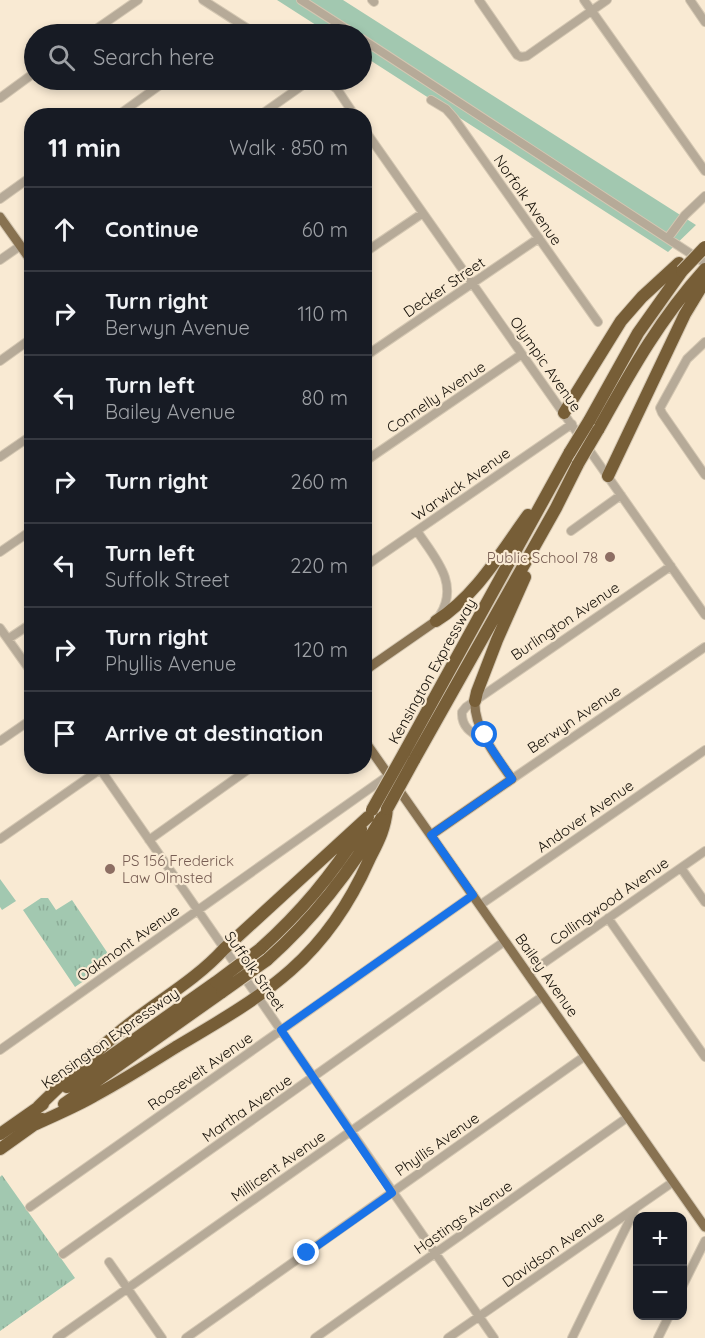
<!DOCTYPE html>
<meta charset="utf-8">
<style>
:root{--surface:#171b24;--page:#242831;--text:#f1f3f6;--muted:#9ea1a6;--line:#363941}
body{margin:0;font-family:Quicksand,sans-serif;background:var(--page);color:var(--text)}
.controls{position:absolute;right:18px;bottom:18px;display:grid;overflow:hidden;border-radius:12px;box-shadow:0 3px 9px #0003}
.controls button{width:54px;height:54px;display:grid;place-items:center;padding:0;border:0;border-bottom:2px solid var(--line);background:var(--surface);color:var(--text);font:30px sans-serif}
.stop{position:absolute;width:18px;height:18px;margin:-14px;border:4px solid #1a73e8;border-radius:50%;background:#fff}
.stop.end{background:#1a73e8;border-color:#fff;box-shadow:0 2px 6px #0008}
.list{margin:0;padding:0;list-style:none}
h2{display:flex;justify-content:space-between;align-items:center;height:78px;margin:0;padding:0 24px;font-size:26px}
h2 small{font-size:20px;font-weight:400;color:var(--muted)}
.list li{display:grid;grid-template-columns:39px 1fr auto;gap:18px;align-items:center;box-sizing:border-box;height:84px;padding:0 24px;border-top:2px solid var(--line)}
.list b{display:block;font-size:22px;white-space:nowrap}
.list p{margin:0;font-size:20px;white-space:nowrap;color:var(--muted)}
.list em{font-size:20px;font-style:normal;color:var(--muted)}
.icon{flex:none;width:33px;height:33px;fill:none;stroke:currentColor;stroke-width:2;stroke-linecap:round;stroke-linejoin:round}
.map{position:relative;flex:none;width:705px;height:1338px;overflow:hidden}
.search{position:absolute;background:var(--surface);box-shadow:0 3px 9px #0003;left:24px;top:24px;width:348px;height:66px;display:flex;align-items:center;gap:15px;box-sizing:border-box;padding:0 21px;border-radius:33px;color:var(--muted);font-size:22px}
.panel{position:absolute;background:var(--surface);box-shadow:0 3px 9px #0003;left:24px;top:108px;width:348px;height:666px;border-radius:24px}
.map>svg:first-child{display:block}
.grass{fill:#a2c8b0}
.park{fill:url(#park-tufts)}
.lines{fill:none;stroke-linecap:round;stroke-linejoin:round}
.minor-casing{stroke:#d4c7b2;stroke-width:10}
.major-casing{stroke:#d4c7b2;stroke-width:11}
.highway-casing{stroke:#d4c7b2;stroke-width:14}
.minor{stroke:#b6aa98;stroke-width:8}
.major{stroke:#887251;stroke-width:9}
.highway{stroke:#775e37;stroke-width:12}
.highway-bridge-casing{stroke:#d4c7b2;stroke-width:14;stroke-linecap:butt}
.highway-bridge{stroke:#775e37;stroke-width:12}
.route{stroke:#1a73e8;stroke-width:8}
.education-dot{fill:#8d6e63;stroke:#f9ead3;stroke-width:2}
.labels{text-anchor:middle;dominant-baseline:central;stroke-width:4.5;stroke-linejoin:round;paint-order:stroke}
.street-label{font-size:15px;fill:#140f07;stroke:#f9ead3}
.education-label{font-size:15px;fill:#785e54;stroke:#f9ead3;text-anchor:end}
</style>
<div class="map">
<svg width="705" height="1338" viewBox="0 0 705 1338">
<defs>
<pattern id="park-tufts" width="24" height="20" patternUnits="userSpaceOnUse" patternTransform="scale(1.5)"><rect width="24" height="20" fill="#a2c8b0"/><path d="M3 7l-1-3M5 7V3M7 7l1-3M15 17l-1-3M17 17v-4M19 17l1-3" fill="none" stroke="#8bab96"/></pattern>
</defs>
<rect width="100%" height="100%" fill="#f9ead3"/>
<path class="grass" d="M277 0H343L696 225 668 252 362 55V34H330Z
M0 879 16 901 2 910 0 907Z"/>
<path class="park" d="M41 898H48L56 910 72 900 113 961 75 987 23 910Z
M2 1175 75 1278 0 1331V1177Z"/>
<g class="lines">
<defs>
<path id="minor" d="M203 0 256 34
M301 0 354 34
M372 0 374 2
M479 0 517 55 521 57 527 56 607 0
M584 0 705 171
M690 0 705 22
M89 34 138 0
M231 34 243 26
M362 39 705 263
M325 80 337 89 355 116
M0 98 34 73
M431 100 446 109 454 118 598 322
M117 116 167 80
M259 116 310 80
M364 129 705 615
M0 199 32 176
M668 238 685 215 705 196
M364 253 423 213
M0 260 20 246
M705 342 687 359 660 408 662 413 705 475
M364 357 539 238
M0 361 32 338
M0 457 32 435
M364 462 522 354
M417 531C434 557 460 583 440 615
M571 531 621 495
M0 552 32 530
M364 567 572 424
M0 628 32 673
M8 639 32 623
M0 741 32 719
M487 742C474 734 461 729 462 712L466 707 671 566
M98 766 494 1338
M512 779 705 647
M0 839 105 766
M149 840 253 766
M681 868 705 902
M480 905 705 750
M608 918 705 1057
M528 974 705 851
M0 1050 389 775
M30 1207 473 895
M63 1254 505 941
M109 1262 162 1338
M682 1287 705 1241
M57 1338 543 996
M186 1338 585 1056
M315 1338 628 1117
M448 1338 673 1182
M572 1338 635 1209
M658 1338 669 1316"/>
<path id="major" d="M0 217 32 262
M364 671 436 621
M364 740 705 1227
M431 835 512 779C497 758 473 727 475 701"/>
<path id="highway" d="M564 413 621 321 642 297 679 263
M589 421 638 333 682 271
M598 430C631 371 659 320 705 269
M608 476 685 314 705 281
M436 621C476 596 501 552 528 515
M475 701 477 692 497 640 525 577
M404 753 570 452
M414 760 556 508 578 464
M260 949C301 912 331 876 361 829
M267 960C314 918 351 871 382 817
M67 1087 216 982
M64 1104 222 992
M38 1107C66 1080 93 1053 123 1029 156 1002 195 981 224 949L368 817
M36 1124C55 1115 75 1107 94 1096 122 1081 149 1064 176 1047 266 994 325 960 369 860 378 842 385 830 387 809
M0 1134 43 1104
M0 1149 42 1119"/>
</defs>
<use href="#minor" class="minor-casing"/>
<use href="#major" class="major-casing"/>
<use href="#highway" class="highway-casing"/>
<use href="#minor" class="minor"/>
<use href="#major" class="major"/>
<use href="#highway" class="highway"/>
<defs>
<path id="highway-bridge" d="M682 271 705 247
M570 452 589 421
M578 464 598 430
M387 809 414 760
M372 810 404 753
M216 982 260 949
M222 992 267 960"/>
</defs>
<use href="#highway-bridge" class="highway-bridge-casing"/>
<use href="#highway-bridge" class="highway-bridge"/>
</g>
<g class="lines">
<path class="route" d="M307 1253 392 1193 281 1030 473 895 431 835 512 779 487 742 485 735"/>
</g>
<g class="education-dot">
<circle cx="610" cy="557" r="6"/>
<circle cx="110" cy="869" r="6"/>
</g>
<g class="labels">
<g class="street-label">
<text transform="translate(528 200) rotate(55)">Norfolk Avenue</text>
<text transform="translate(444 287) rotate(-34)">Decker Street</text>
<text transform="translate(546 364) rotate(55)">Olympic Avenue</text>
<text transform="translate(436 397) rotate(-34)">Connelly Avenue</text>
<text transform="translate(461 484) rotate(-35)">Warwick Avenue</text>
<text transform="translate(565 621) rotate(-34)">Burlington Avenue</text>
<text transform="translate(432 671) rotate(-61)">Kensington Expressway</text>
<text transform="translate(574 719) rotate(-34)">Berwyn Avenue</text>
<text transform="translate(585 816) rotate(-35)">Andover Avenue</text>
<text transform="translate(609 901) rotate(-35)">Collingwood Avenue</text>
<text transform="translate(128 943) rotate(-35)">Oakmont Avenue</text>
<text transform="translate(255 971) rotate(55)">Suffolk Street</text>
<text transform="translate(547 975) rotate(55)">Bailey Avenue</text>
<text transform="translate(110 1038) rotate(-35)">Kensington Expressway</text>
<text transform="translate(200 1071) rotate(-35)">Roosevelt Avenue</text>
<text transform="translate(247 1108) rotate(-35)">Martha Avenue</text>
<text transform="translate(437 1144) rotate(-35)">Phyllis Avenue</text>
<text transform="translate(278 1166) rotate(-35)">Millicent Avenue</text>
<text transform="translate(463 1217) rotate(-35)">Hastings Avenue</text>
<text transform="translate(553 1249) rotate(-35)">Davidson Avenue</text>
</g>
<g class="education-label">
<text x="598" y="557">Public School 78</text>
<text x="122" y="860" text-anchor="start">PS 156 Frederick<tspan x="122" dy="17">Law Olmsted</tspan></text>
</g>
</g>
</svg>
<div class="controls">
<button>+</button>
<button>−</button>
</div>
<div class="stop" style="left:485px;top:735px"></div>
<div class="stop end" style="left:307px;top:1253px"></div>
<div class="search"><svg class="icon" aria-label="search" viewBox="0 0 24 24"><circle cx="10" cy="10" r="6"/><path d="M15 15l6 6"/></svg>Search here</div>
<section class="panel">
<h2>11 min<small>Walk · 850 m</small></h2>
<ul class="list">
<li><svg class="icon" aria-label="ahead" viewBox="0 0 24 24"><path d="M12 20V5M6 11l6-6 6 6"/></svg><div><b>Continue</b></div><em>60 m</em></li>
<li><svg class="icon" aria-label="right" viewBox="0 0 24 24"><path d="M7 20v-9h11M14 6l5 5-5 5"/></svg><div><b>Turn right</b><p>Berwyn Avenue</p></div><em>110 m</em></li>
<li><svg class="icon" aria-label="left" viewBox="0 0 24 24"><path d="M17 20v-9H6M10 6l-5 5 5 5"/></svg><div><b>Turn left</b><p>Bailey Avenue</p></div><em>80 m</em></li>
<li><svg class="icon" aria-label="right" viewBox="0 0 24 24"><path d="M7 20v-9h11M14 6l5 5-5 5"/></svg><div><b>Turn right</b></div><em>260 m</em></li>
<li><svg class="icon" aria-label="left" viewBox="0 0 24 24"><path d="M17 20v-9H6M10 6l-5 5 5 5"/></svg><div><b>Turn left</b><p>Suffolk Street</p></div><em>220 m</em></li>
<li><svg class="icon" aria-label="right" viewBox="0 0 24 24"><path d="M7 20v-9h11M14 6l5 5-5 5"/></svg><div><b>Turn right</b><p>Phyllis Avenue</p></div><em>120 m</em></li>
<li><svg class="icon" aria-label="arrive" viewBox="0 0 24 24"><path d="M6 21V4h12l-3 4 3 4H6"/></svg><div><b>Arrive at destination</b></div></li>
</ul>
</section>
</div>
